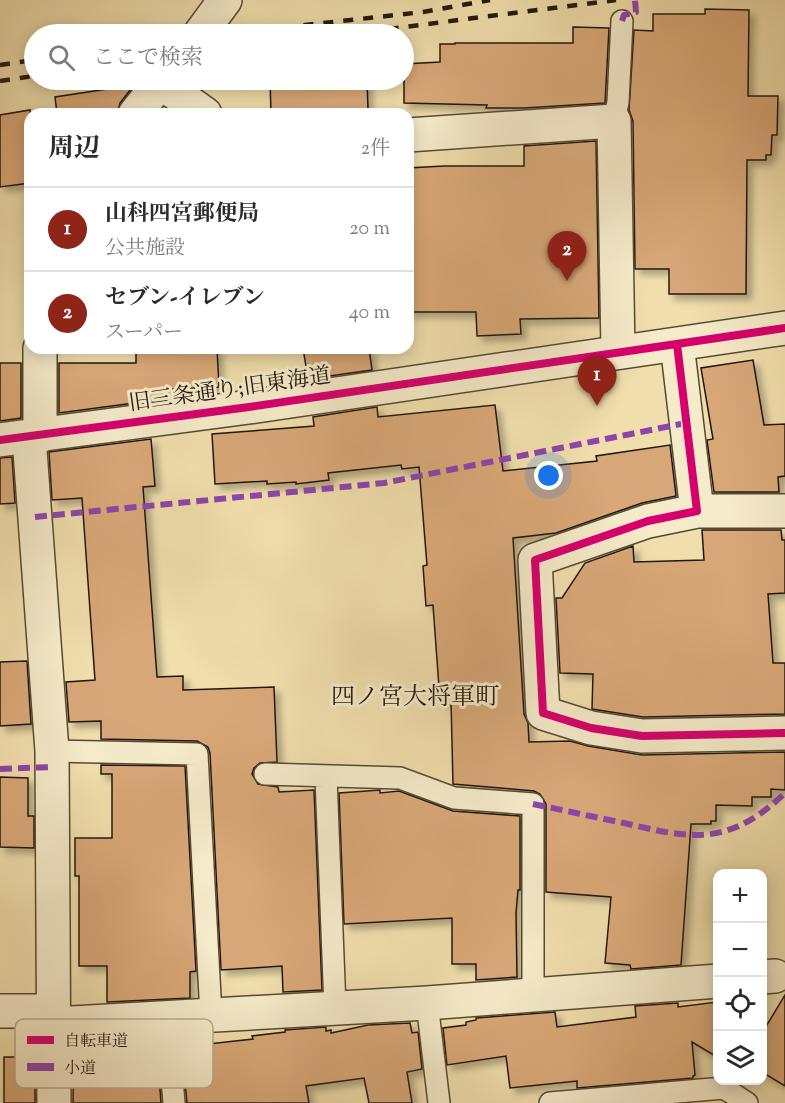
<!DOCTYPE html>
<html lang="ja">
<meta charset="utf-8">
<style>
:root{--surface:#fff;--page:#f7f7f7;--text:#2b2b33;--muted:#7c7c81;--line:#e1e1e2;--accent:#8f2418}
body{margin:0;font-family:"Sorts Mill Goudy","Noto Serif JP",serif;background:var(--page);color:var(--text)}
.controls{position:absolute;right:18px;bottom:18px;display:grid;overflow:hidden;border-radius:12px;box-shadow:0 3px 15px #0003}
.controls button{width:54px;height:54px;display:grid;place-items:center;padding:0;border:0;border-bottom:2px solid var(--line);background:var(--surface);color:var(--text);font:30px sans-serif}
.you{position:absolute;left:549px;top:476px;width:21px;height:21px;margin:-15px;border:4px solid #fff;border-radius:50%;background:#1a73e8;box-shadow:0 0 0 9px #1a73e833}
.badge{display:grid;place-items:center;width:39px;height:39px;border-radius:50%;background:var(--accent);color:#fff;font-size:20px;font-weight:700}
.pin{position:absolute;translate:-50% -50px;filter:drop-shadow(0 2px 3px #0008)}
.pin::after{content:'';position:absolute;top:32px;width:21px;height:18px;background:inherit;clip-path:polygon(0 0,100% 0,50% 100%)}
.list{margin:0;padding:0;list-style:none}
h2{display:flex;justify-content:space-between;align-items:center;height:78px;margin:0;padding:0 24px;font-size:26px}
h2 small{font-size:20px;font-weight:400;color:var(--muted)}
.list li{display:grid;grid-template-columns:39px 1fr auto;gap:18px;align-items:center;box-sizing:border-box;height:84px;padding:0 24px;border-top:2px solid var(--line)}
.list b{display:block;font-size:22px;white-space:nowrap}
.list p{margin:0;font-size:20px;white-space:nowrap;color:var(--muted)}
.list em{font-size:20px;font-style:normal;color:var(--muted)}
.icon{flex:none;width:33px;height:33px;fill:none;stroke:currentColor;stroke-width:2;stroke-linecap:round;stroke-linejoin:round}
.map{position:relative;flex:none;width:785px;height:1103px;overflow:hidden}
.search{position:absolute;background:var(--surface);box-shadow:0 3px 15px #0003;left:24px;top:24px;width:390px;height:66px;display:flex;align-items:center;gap:15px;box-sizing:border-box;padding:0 21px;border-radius:33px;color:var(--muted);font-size:22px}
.panel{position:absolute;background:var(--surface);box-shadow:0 3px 15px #0003;left:24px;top:108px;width:390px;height:246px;border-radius:18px}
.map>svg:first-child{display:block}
.building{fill:#d8a777;stroke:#22180d;stroke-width:1.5;filter:url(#shadow)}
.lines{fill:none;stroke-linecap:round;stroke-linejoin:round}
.lane-casing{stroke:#564a35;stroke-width:24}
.street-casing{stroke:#564a35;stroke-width:36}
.path{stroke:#22180d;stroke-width:4;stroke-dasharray:1.5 3;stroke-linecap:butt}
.lane{stroke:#f5eac9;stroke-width:21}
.street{stroke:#f5eac9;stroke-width:33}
.rail{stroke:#22180d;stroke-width:4.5;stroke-dasharray:10 10;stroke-linecap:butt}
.quiet{stroke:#8e44ad;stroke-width:6;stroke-dasharray:12 6;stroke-linecap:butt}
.cycleway-casing{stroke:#f5eac9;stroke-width:11}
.cycleway{stroke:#d6006c;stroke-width:8}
.labels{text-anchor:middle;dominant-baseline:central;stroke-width:6;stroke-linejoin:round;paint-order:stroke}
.street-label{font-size:22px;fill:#22180d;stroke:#f5eac9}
.neighbourhood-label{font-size:24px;fill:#22180d;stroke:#f5eac9}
.key{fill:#f5eac9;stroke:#b6ab91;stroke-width:1.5}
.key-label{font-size:16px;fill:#22180d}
</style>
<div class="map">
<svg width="785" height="1103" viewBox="0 0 785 1103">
<defs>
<filter id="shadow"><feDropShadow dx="5.5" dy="5.5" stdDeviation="3" flood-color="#0004"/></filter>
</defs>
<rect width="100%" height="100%" fill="#f0deac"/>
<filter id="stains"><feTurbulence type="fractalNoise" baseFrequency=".00333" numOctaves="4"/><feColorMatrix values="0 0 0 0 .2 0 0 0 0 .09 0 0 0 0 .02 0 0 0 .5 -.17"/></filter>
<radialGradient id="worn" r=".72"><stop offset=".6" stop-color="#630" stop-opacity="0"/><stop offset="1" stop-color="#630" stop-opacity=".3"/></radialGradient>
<path class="building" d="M705 9 749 10 748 96H778L777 135H772L771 155H766V160H747L746 294H669V269H635L633 121 629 110 634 30 653 31V14H705Z
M573 27 609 28 605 103 524 108H486L487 105 404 103V64L440 62V44H455V43H573Z
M270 80H367L368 109 271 114Z
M134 85 120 103 117 114H57L55 97Z
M30 110V183L0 187V115Z
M596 141 599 318 520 319 521 334 477 336 476 312H408V168L444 166H524V146Z
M136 348H217L219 387 148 390 149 401 59 413V363H136Z
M303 348H369L372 370 308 379Z
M753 360 764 425 785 424V476L778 477 779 492H714L707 440 713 439 701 368Z
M0 363H21V418L0 421Z
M495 405 503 471 597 461 596 456 670 445 676 496 642 503 556 533 513 538 524 714 528 723 529 742 570 741 588 746 642 755 785 752V790L771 789V797H752V806L716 805V821H711V824H691L681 965 631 969 630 965 605 963 611 897 546 892V804L540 794 534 791 453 784 451 701H440L433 605 426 606 423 566 427 565 419 467 402 469 401 465 328 473 329 480 296 484V482L267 484V481L215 484 212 434 314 426 313 417 377 407 378 417Z
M151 439 155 486 143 487 157 677 183 676V690L274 687 277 762 260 763 254 768 252 774 258 784 278 787 279 792 314 790 322 990 283 992 282 966 221 970 210 753 208 747 197 741 101 739V721L69 722 66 682 95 680 82 498 52 500 49 452Z
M12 457 15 503 0 504V458Z
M702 530H781L782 540H785V593L768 594 773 663H785V714L643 717 592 709 593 674 560 673 556 598H562L585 563 633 546 634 562 704 560Z
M27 661 31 724 0 726V662Z
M101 765 185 766 196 971 190 972V998L107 1002V966H79V876H75V838H112V774H101Z
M0 777 28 778V816H34V848L0 847Z
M380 790V793L399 791 453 811 520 816V890H518L516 913 517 977 476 980V964H452V918L344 924 339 793Z
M785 995V1086L762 1072V1033Z
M717 1002V1057L692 1042 695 1075 693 1076V1078L577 1088V1081L510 1088 506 1056 447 1065 443 1028 466 1025V1022L476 1020V1018L555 1012 557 1027 636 1017 635 1006 678 1003V1007Z
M410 1023 412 1033 418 1032 422 1069 407 1072 412 1103H369L364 1078 306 1086 309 1103H187L181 1036 190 1035V1046L253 1039 252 1036 285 1032V1030L326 1027V1031L331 1030V1033L368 1025Z
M156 1037 161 1103H73L74 1042Z
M4 1057H35V1103H4Z"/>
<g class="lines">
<defs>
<path id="lane" d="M614 121 618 102 622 21
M52 751 197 754 211 1015
M265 774 400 778 454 798 533 804V995
M326 777 335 1008
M427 1003 439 1103
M167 1017 174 1103
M550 1103 724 1088 747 1103"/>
<path id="street" d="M200 34 225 0
M160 82 205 114
M135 114 162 80
M408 135 614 121 618 352
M677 344 697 511 648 521 535 560 543 713 591 728 642 736 785 733
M40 436V348
M29 437 52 751 54 1103
M0 440 249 407 785 328
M697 511H785
M762 977 775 976
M0 1011H54
M54 1024 427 1003 718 981"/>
</defs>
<use href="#lane" class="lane-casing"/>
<use href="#street" class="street-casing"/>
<path class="path" d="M146 29 158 28 157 34"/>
<use href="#lane" class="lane"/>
<use href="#street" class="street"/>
<path class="rail" d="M224 34 423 12 490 0
M349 34 616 0
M0 65 34 60
M0 81 34 76"/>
<path class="quiet" d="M622 21 624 15 636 12 635 0
M35 517 384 483 686 423
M0 769 52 767
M533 804C562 810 590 816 619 822 652 829 694 842 728 830 750 823 768 809 785 793"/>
<defs>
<path id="cycleway" d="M677 344 697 511 648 521 535 560 543 713 591 728 642 736 785 733
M0 440 249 407 785 328"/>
</defs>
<use href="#cycleway" class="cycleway-casing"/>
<use href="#cycleway" class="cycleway"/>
</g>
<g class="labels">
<g class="street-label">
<text transform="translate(230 391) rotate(-8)">旧三条通り;旧東海道</text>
</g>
<g class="neighbourhood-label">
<text x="415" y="698">四ノ宮大将軍町</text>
</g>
</g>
<rect x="15" y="1019" width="198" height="69" rx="9" class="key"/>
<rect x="27" y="1036" width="27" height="8" fill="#d6006c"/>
<rect x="27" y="1063" width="27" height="8" fill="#8e44ad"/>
<g class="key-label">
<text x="64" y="1046">自転車道</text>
<text x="64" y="1073">小道</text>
</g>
<rect width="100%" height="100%" filter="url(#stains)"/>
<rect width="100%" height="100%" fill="url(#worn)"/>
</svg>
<div class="controls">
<button>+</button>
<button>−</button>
<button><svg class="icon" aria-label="locate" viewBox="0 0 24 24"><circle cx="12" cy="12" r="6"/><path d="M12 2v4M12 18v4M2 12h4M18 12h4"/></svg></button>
<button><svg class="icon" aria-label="layers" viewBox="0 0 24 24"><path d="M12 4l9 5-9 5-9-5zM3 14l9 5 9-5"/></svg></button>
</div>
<div class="you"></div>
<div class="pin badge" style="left:597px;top:406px">1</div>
<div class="pin badge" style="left:567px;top:281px">2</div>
<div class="search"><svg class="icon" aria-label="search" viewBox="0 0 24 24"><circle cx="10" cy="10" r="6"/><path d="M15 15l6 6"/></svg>ここで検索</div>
<section class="panel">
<h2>周辺<small>2件</small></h2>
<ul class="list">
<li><span class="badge">1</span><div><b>山科四宮郵便局</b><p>公共施設</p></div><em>20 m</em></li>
<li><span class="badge">2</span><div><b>セブン-イレブン</b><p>スーパー</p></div><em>40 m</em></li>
</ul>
</section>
</div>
